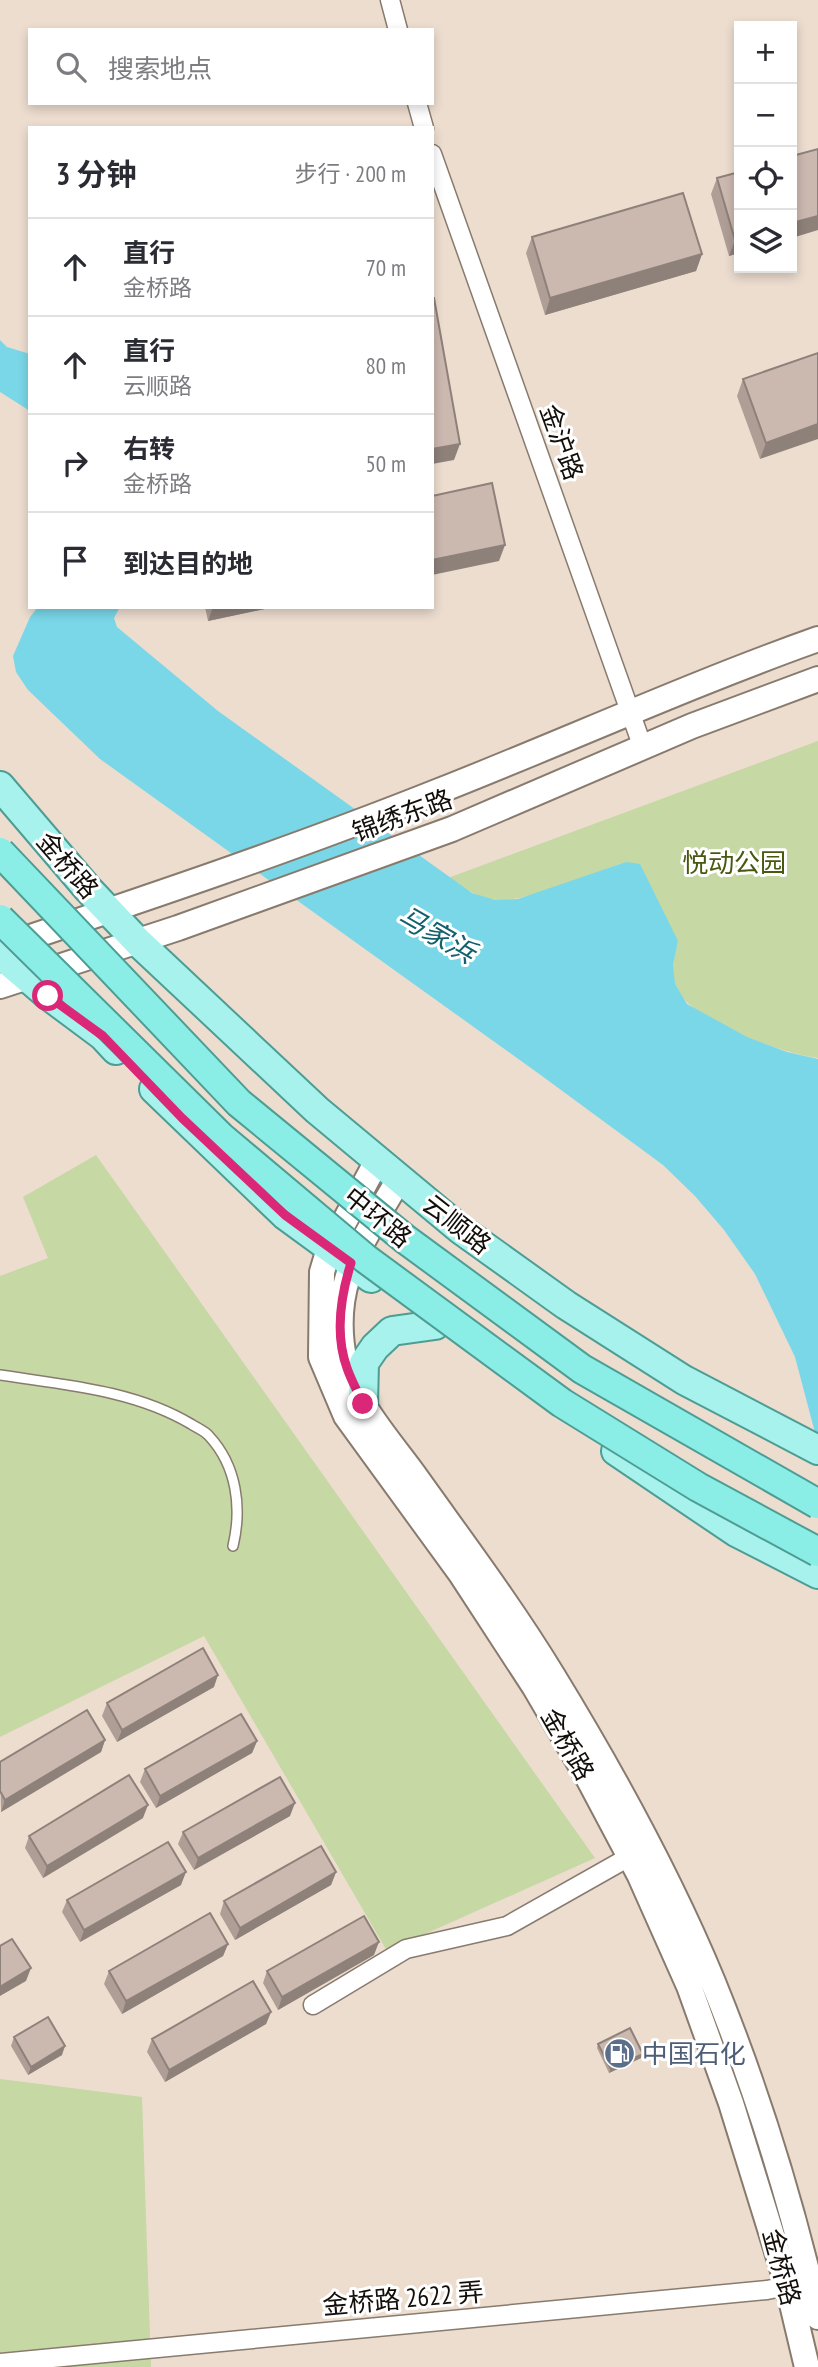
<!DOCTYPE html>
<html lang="zh">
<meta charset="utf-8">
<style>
:root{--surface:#fff;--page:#f2f2f3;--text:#2b2b33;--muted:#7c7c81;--line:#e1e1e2}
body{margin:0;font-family:"PT Sans Narrow","Noto Sans SC",sans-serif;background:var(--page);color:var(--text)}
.controls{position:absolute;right:21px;top:21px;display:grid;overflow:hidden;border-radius:0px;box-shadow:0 4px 10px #0003}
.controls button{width:63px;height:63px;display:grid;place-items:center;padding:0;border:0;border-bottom:2px solid var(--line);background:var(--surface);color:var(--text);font:35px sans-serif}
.stop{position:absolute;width:21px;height:21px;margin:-16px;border:5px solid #db2777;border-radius:50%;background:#fff}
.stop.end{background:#db2777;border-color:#fff;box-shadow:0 2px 7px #0008}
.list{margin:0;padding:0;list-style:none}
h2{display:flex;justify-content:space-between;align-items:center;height:91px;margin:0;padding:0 28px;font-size:30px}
h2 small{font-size:23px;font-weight:400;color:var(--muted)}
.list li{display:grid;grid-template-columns:46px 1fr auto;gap:21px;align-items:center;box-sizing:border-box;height:98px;padding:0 28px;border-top:2px solid var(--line)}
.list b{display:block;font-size:26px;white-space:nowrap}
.list p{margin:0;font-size:23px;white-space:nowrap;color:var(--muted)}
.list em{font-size:23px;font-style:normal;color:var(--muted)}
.icon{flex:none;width:38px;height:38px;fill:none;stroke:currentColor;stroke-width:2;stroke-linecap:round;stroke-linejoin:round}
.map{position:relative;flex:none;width:818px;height:2367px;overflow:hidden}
.search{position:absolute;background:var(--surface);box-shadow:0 4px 10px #0003;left:28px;top:28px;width:406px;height:77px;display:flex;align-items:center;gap:18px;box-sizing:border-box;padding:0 24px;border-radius:0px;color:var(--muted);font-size:26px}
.panel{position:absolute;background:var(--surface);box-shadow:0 4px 10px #0003;left:28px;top:126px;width:406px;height:483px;border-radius:0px}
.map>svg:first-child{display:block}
.green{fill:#c6d8a3}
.water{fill:#7ad7e8}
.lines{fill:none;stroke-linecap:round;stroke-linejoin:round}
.service-casing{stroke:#887b6e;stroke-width:12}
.minor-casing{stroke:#887b6e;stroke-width:21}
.secondary-casing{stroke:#887b6e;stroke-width:28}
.primary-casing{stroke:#4d9d94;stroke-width:32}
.service{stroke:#fff;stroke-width:9}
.minor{stroke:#fff;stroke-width:18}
.secondary{stroke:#fff;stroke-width:24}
.primary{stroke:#a7f2ec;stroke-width:28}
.trunk-bridge-casing{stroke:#4d9d94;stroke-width:32;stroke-linecap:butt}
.trunk-bridge{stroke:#8aeee6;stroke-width:28}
.wall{fill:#af9e96}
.shaded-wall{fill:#8e817a}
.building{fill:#cbb8af;stroke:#8e817a;stroke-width:2}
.route{stroke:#db2777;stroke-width:9}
.labels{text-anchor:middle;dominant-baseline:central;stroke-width:6;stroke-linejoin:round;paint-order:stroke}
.street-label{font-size:26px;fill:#130e09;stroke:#fff}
.park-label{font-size:26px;fill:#475910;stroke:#fff}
.service-label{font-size:26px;fill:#4e5e75;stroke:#fff;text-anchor:start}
.water-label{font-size:28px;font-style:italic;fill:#12616d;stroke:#fff}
</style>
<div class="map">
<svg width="818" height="2367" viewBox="0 0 818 2367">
<rect width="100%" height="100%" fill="#ecddcf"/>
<path class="green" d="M818 741V1058C781 1053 689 1022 675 985 670 971 675 955 678 941L626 862C593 873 529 902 497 900 479 899 463 887 448 878Z
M96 1155 595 1858 387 1951 204 1636 0 1737V1276L48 1258 23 1197Z
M0 2079 142 2097 151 2367H0Z"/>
<path class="water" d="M0 340 7 347 30 354V411L0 392Z
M38 607H120L114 618 117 627 218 711 472 893 495 900 518 899 626 862 640 864 678 941 673 965 675 984 687 1004 747 1037 787 1052 818 1059V1444L795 1357 755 1274 724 1230 695 1196 663 1165 542 1076 100 759 28 690 16 672 13 656 30 617Z"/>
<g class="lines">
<defs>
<path id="service" d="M0 1375C65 1385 134 1390 191 1424 197 1428 205 1431 209 1436 237 1466 242 1508 233 1546"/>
<path id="minor" d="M390 0 398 30
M417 103 424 128
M432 154 643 748
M313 2005 406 1949 507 1926 629 1857
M0 2363 767 2290 797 2284"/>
<path id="secondary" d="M4 946C150 897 296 848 439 791 566 741 689 685 818 639
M0 986 178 928 452 829 692 726 818 679
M377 1161 328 1252 322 1272 321 1357 346 1416 461 1574 534 1686 588 1778 640 1876 689 1986 731 2103 788 2287 807 2367
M399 1179C362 1244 328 1284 345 1363 354 1402 392 1444 415 1476 462 1542 511 1607 553 1676 613 1774 669 1876 713 1982 757 2090 792 2204 818 2317"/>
<path id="primary" d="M0 786 88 889 138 942 317 1110 460 1229 566 1305 684 1380 818 1450
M0 954 48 995 103 1036 116 1050
M154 1089 285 1215 371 1278
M363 1404 364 1363 375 1347 392 1331 435 1325
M616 1451 736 1532 818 1574"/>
</defs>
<use href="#service" class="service-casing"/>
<use href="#minor" class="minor-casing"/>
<use href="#secondary" class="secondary-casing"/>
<use href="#primary" class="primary-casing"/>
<use href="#service" class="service"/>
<use href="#minor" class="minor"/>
<use href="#secondary" class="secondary"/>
<use href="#primary" class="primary"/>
<defs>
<path id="trunk-bridge" d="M0 852 239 1103 405 1239 582 1369 818 1504
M0 919 221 1137 366 1259 562 1403 698 1487 818 1552"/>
</defs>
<use href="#trunk-bridge" class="trunk-bridge-casing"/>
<use href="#trunk-bridge" class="trunk-bridge"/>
</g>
<path class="wall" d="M717 178 739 253 729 256 711 194Z
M532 237 702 254 696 271 545 315 526 253Z
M818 353 760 459 737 396 743 379Z
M205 607H274L208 621Z
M214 1687 117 1742 102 1716 107 1703Z
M105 1740 101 1752 1 1812 0 1762Z
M257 1741 252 1753 156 1808 140 1782 145 1769Z
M290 1816 194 1870 178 1844 183 1832Z
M143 1818 43 1878 25 1848 29 1836Z
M336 1872 331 1885 235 1940 220 1914 224 1901Z
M181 1885 80 1942 62 1912 67 1900Z
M228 1944 223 1956 122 2014 104 1984 109 1971Z
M374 1955 278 2010 263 1983 267 1971Z
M271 2012 266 2024 165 2082 147 2052 152 2039Z
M14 2037 62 2055 28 2075 11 2046Z
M598 2044 641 2058 609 2073 597 2048Z"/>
<path class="shaded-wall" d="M818 216V230L792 238V223Z
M739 239V253L729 256 735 240Z
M702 254 696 271 545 315 550 298Z
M818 424V439L760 459 766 443Z
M460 444 454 460 432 464V449Z
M505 545 499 561 432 575V560Z
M213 607H274L208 621Z
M218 1675 214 1687 117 1742 122 1730Z
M105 1740 101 1752 1 1812 5 1800Z
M257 1741 252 1753 156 1808 160 1796Z
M295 1803 290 1816 194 1870 198 1858Z
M148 1805 143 1818 43 1878 47 1866Z
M186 1872 181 1885 80 1942 84 1930Z
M336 1872 331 1885 235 1940 240 1928Z
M379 1942 374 1955 278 2010 282 1997Z
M228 1944 223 1956 122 2014 126 2001Z
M31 1968 26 1981 0 1996V1987Z
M271 2012 266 2024 165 2082 169 2070Z
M65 2046 62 2055 28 2075 31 2067Z
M643 2054 641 2058 609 2073 611 2069Z"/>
<path class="building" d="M818 149V216L792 223V156Z
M739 172V239L735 240 717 178Z
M683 193 702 254 550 298 532 237Z
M432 298H434L460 444 432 449Z
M818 353V424L766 443 743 379Z
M492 483 505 545 432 560V496Z
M203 1648 218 1675 122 1730 107 1703Z
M87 1710 105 1740 5 1800 0 1791V1762Z
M241 1714 257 1741 160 1796 145 1769Z
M129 1775 148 1805 47 1866 29 1836Z
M280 1777 295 1803 198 1858 183 1832Z
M168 1842 186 1872 84 1930 67 1900Z
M321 1846 336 1872 240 1928 224 1901Z
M210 1913 228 1944 126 2001 109 1971Z
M364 1916 379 1942 282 1997 267 1971Z
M12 1939 31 1968 0 1987V1946Z
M253 1981 271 2012 169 2070 152 2039Z
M48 2017 65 2046 31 2067 14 2037Z
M630 2028 643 2054 611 2069 598 2044Z"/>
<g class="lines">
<path class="route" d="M48 996 103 1036 182 1118 285 1215 351 1263C341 1295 335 1335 347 1368 351 1380 358 1392 363 1404"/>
</g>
<defs>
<symbol id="fuel-disc" viewBox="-11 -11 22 22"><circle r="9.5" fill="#5c6f8a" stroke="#fff"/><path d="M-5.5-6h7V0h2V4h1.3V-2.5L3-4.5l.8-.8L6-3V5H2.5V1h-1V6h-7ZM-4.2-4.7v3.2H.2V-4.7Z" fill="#fff"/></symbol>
</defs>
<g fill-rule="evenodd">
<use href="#fuel-disc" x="602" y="2036" width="35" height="35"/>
</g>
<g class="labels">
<g class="street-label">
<text transform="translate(562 442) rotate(70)">金沪路</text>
<text transform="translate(402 815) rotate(-20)">锦绣东路</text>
<text transform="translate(68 865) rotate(49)">金桥路</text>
<text transform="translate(378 1217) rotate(39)">中环路</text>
<text transform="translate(457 1224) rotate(38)">云顺路</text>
<text transform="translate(568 1744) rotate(60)">金桥路</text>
<text transform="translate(782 2267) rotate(75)">金桥路</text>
<text transform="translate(403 2298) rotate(-5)">金桥路 2622 弄</text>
</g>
<g class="park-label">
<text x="734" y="862">悦动公园</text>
</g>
<g class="service-label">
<text x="642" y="2053">中国石化</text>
</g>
<g class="water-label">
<text transform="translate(437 934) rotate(30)">马家浜</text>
</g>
</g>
</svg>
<div class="controls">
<button>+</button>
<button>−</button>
<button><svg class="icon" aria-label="locate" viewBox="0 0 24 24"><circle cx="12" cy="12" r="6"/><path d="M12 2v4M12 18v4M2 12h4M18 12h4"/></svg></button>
<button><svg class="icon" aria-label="layers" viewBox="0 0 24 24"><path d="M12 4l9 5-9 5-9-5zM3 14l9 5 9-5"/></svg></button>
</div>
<div class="stop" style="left:48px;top:996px"></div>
<div class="stop end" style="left:363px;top:1404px"></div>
<div class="search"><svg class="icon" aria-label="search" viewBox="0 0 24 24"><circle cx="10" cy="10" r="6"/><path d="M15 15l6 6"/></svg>搜索地点</div>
<section class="panel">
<h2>3 分钟<small>步行 · 200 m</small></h2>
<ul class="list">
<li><svg class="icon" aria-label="ahead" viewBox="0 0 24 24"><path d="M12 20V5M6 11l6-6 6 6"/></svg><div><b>直行</b><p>金桥路</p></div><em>70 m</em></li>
<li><svg class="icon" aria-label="ahead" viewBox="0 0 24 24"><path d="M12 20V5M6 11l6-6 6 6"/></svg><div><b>直行</b><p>云顺路</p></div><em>80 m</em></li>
<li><svg class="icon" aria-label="right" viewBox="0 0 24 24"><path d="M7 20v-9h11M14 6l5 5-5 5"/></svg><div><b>右转</b><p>金桥路</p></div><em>50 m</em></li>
<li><svg class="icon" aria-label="arrive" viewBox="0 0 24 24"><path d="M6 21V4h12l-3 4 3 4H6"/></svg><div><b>到达目的地</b></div></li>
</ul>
</section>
</div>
